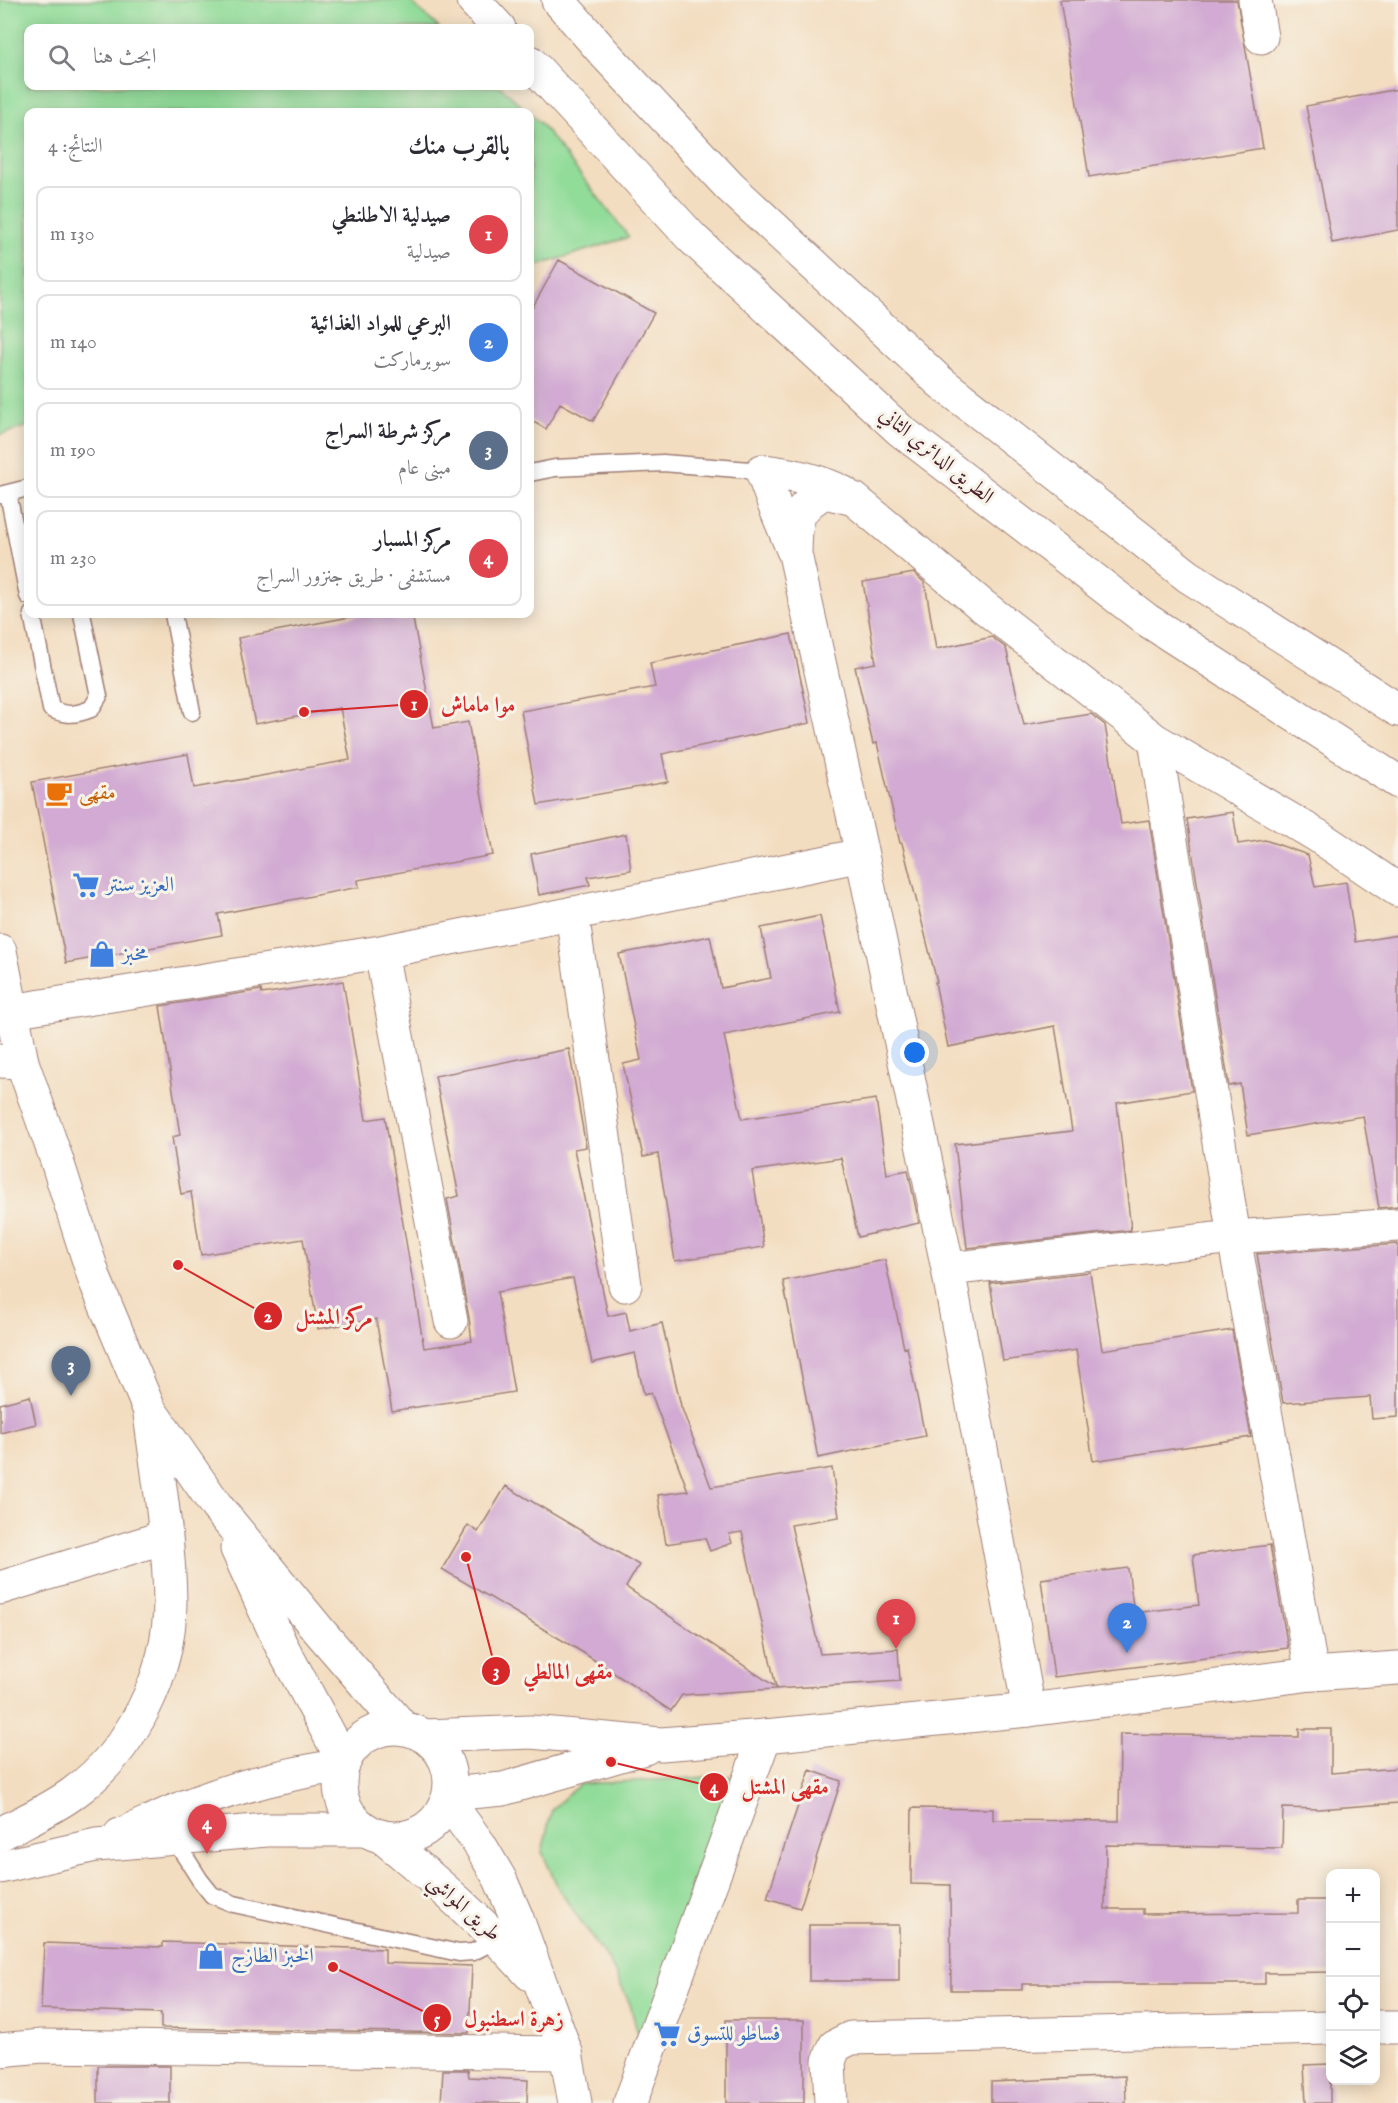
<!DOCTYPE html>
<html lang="ar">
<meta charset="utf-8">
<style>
:root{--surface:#fff;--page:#f2f2f3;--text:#2b2b33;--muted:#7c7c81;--line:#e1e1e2;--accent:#1f6fb2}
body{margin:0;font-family:"IM FELL English",Amiri,serif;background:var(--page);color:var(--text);direction:rtl}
.controls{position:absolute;right:18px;bottom:18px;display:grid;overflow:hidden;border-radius:12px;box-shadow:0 3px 15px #0003}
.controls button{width:54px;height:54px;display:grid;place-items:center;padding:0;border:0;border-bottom:2px solid var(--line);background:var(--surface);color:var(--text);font:30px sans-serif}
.you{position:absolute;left:915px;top:1053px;width:21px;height:21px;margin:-15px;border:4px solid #fff;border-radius:50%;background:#1a73e8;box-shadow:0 0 0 9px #1a73e833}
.badge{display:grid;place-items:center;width:39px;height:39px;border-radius:50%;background:var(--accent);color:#fff;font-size:20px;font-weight:700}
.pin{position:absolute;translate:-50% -50px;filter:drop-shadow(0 2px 3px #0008)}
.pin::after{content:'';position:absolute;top:32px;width:21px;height:18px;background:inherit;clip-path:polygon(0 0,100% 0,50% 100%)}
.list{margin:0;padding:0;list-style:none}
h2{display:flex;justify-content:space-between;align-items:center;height:78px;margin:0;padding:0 24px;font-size:26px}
h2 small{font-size:20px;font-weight:400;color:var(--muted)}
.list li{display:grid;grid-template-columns:39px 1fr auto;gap:18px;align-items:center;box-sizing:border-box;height:96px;margin:0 12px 12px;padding:0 12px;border:2px solid var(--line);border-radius:12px}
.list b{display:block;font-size:22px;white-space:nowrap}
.list p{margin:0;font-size:20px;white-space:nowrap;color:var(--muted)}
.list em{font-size:20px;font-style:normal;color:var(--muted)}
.icon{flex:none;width:33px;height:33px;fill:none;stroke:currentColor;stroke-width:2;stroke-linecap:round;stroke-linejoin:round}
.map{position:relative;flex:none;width:1398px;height:2103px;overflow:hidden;direction:ltr}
.search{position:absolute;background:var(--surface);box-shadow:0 3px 15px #0003;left:24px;top:24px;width:510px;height:66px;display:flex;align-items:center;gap:15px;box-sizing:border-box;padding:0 21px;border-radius:12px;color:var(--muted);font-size:22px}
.panel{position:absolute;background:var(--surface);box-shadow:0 3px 15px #0003;left:24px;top:108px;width:510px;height:510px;border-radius:12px;direction:rtl}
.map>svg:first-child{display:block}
.green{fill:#91dc99;stroke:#6e7e62;stroke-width:1.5}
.building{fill:#d2aad3}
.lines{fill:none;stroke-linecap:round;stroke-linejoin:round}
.service-casing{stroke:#9e7e76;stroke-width:19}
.minor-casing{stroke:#9e7e76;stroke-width:35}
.tertiary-casing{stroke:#9e7e76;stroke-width:35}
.primary-casing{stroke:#9e7e76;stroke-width:35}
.motorway-casing{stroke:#9e7e76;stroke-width:35}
.service{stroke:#fff;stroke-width:16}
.minor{stroke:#fff;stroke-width:33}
.tertiary{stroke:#fff;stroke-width:33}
.primary{stroke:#fff;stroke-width:33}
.motorway{stroke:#fff;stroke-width:33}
.labels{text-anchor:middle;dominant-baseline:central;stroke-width:6;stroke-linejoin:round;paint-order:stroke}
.street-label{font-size:21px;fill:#4a1f2b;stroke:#f7f3e8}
.food-label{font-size:21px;fill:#c56008;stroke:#f7f3e8;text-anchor:start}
.shop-label{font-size:21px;fill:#366cbe;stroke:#f7f3e8;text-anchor:start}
.leader{fill:none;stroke:#d62828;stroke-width:2}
.callout-dot{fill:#d62828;stroke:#f7f3e8;stroke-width:2}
.mark-label{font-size:18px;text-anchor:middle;font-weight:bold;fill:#fff}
.callout-label{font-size:22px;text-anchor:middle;font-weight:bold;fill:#d62828;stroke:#f7f3e8;stroke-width:6;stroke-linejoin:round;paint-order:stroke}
</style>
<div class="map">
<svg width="1398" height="2103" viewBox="0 0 1398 2103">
<rect width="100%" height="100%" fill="#f7f3e8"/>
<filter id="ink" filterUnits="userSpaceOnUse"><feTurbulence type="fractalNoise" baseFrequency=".0167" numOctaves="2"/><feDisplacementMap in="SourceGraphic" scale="12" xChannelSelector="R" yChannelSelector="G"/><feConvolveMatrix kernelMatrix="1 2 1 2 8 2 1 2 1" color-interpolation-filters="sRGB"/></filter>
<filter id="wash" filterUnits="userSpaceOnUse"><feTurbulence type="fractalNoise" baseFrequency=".008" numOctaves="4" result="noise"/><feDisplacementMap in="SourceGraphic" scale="24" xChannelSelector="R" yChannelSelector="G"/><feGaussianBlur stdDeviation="1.35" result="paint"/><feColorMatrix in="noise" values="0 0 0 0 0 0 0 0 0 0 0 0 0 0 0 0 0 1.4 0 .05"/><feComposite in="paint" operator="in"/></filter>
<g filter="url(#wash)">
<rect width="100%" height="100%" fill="#f3ddc0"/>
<path class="green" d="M0 0H409L439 28H28V86H500L528 112H28V426L0 435Z
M530 114 541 124 629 237 530 268Z
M745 1775 642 2050 630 2004 610 1963 559 1890 542 1852 552 1809 580 1784Z"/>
<g id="blocks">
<path class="building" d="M1060 0H1237L1263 148 1089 177Z
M1398 89V230L1332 243 1306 106Z
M559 260 654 313 593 421 560 403 546 429 530 420V312Z
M914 573 925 583 936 649 992 637 1006 648 1024 725 1091 714 1105 725 1121 824 1149 820 1192 1091 1117 1103 1131 1230 967 1248 955 1144 1072 1131 1055 1026 948 1047 935 982H937L902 843H900L877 743 873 744 855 667 876 663 863 582Z
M366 614H412L434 728 468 722 493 855 358 880 359 887 218 914 222 935 66 963 32 782 188 754 194 788 350 760 340 708 255 724 238 638Z
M791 634 810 723 662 754 668 782 538 805 521 711 655 687 650 663Z
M1233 812 1238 844 1265 840 1308 855 1315 887 1346 882 1355 942 1398 935V1206L1379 1208 1363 1116 1248 1135 1240 1084 1229 1086 1187 819Z
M626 834 631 870 588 877 590 885 539 895 531 854Z
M820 916 840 1012 724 1035 742 1119 876 1099 887 1174 908 1170 919 1223 858 1237 841 1158 752 1171 764 1247 675 1261 658 1154 643 1157 623 1064 641 1060 619 954 710 936 721 988 771 978 761 928Z
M343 981 366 1120 385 1117 424 1348 472 1341 469 1318 447 1199 459 1196 435 1076 569 1049 586 1147 574 1149 608 1316 626 1312 630 1331 662 1323 681 1406 711 1487 832 1468 839 1517 791 1525 820 1654 898 1649 900 1681 682 1695 671 1711 582 1652 442 1569 468 1525 478 1532 506 1486 639 1565 626 1587 776 1687 742 1532 729 1534 732 1543 710 1551 705 1538 666 1544 658 1495 688 1491 651 1393 644 1395 635 1353 592 1363 573 1278 497 1292 514 1392 392 1411 376 1319 318 1329 303 1239 201 1255 191 1192 181 1194 172 1137 180 1135 160 1006 261 990 262 994Z
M1398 1244V1417L1372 1419 1370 1397 1283 1403 1257 1254Z
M885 1260 904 1348 907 1347 925 1436 818 1458 783 1281Z
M1090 1272 1102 1350 1232 1330 1251 1437 1093 1461 1076 1350 1003 1361 990 1283Z
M30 1396 36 1424 0 1433V1404Z
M1270 1545 1288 1648 1054 1677 1041 1579 1128 1568 1134 1613 1199 1605 1193 1555Z
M1299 1729H1331V1773L1398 1768V1803L1319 1809 1283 1808 1282 1848 1106 1845 1105 1909H1143V1914L1298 1913V1900H1330V1972L1265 1973V1984H1022V1990H951L950 1885 911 1884 912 1808 993 1809V1820L1119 1821 1120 1734 1299 1737Z
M810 1770 841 1781 800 1908 767 1898Z
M809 1925H899V1981H809Z
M163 1942 385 1949V1963L472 1966 469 2033 161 2028V2013L41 2009 44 1943 163 1947Z
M726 2020H804V2103H726Z
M1330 2064V2103H1306L1304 2065Z
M98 2066H170V2103H98Z
M443 2070H468L469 2077 528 2080 527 2103H441Z
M1125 2076 1126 2103H991V2082Z"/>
</g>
</g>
<g filter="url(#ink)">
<use href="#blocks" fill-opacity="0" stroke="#9e7e76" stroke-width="1.5"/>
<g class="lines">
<defs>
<path id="service" d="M530 473 555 468 663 463 762 471
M8 493 28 596
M0 495 28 488
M32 614 51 709C66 716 75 715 91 709L99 696 82 614
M173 614 192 712
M174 1839 200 1880 212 1895 234 1904 459 1953 473 1952 498 1939"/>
<path id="minor" d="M1255 0 1261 37
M793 550 774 504 762 471C791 474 818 480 844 493
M1155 740 1234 1237 1312 1674
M572 913 625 1285
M381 952 451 1321
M11 1011 381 952 862 855
M0 1061 22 1062
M948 1269 1234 1237 1398 1225
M0 1588 165 1537
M1029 1710 948 1269 862 855 795 554C796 521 794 509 825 492L854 499 979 603 1155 740 1318 836 1398 890
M1376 2027H1398
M0 2050 42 2046 566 2053
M831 2103 829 2061 835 2046 851 2038 1330 2028"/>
<path id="tertiary" d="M424 1736 531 1732 661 1744 765 1736 1029 1710 1312 1674 1398 1668
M449 1794 503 1789 645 1748
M120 1835C144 1825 167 1813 192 1804 241 1785 291 1773 343 1765
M0 1867 96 1845 267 1830H366"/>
<path id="primary" d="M0 951 22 1062 56 1158 95 1280 149 1409 217 1507 321 1633 404 1729
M237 1549 281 1645 344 1762
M340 1783a55 55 0 1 1 110 0a55 55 0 1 1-110 0Z
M447 1800 480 1845 500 1879 516 1916 566 2053 575 2103
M0 1834C24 1821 50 1810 72 1794 132 1751 170 1674 170 1601 169 1538 158 1476 150 1414
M381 1836C435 1880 483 1922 530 1974
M630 2103 765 1736"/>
<path id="motorway" d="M473 0 499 28
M558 0 605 54 730 187 939 381 1188 576 1398 710
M530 62 692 238 900 430 1147 620 1398 782"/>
</defs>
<use href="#service" class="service-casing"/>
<use href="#minor" class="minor-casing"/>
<use href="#tertiary" class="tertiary-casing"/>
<use href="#primary" class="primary-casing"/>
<use href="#motorway" class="motorway-casing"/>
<use href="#service" class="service"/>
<use href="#minor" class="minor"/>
<use href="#tertiary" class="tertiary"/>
<use href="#primary" class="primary"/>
<use href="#motorway" class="motorway"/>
</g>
</g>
<defs>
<symbol id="cafe-bare" viewBox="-9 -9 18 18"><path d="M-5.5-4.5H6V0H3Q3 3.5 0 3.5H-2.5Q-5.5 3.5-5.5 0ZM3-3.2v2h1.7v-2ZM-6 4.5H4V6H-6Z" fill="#e8710a" stroke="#f7f3e8" stroke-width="2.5" paint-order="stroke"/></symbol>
<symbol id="supermarket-bare" viewBox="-9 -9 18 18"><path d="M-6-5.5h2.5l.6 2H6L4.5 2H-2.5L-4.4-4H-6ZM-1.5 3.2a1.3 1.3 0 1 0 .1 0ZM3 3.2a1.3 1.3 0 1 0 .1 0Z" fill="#3f7fe0" stroke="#f7f3e8" stroke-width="2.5" paint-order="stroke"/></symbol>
<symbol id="shop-bare" viewBox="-9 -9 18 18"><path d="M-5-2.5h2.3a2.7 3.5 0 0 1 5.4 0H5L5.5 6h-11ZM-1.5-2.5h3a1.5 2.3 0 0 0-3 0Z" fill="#3f7fe0" stroke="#f7f3e8" stroke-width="2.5" paint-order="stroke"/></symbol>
</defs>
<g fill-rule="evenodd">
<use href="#cafe-bare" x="40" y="774" width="38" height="38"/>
<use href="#supermarket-bare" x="67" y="866" width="38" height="38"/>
<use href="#shop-bare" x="83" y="935" width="38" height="38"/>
<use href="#shop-bare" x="192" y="1937" width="38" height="38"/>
<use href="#supermarket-bare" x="648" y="2015" width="38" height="38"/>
</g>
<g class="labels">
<g class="street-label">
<text transform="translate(936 456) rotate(39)">الطريق الدائري الثاني</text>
<text transform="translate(464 1908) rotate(42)">طريق المواشي</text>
</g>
<g class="food-label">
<text x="79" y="793">مقهى</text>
</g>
<g class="shop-label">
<text x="106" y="885">العزيز سنتر</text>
<text x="122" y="954">مخبز</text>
<text x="231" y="1956">الخبز الطازج</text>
<text x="687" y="2034">فساطو للتسوق</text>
</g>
</g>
<path class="leader" d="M304 712L414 704M178 1265L268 1316M466 1557L496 1671M611 1762L714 1787M333 1967L437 2018"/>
<g class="callout-dot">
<circle cx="304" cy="712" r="6"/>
<circle cx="178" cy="1265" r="6"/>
<circle cx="466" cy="1557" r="6"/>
<circle cx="611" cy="1762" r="6"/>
<circle cx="333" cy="1967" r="6"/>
<circle cx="414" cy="704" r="15"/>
<circle cx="268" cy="1316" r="15"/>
<circle cx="496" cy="1671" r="15"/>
<circle cx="714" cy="1787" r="15"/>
<circle cx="437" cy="2018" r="15"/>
</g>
<g class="mark-label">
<text x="414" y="710">1</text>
<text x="268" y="1322">2</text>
<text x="496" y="1677">3</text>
<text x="714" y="1793">4</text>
<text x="437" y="2025">5</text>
</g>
<g class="callout-label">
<text x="478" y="712">موا ماماش</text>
<text x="334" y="1324">مركز المشتل</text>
<text x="568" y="1679">مقهى المالطي</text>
<text x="785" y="1794">مقهى المشتل</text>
<text x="514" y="2026">زهرة اسطنبول</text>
</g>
</svg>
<div class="controls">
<button>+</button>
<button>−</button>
<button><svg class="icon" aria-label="locate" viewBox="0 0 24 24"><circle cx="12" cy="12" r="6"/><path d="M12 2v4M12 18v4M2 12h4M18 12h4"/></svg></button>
<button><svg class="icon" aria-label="layers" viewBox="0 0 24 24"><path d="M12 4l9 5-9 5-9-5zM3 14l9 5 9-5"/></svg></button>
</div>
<div class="you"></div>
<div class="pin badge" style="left:896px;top:1649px;background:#e0444e">1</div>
<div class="pin badge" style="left:1127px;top:1653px;background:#3f7fe0">2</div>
<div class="pin badge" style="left:71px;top:1396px;background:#5c6f8a">3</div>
<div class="pin badge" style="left:207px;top:1854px;background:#e0444e">4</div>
<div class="search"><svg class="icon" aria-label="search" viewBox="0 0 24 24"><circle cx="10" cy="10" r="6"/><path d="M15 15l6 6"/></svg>ابحث هنا</div>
<section class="panel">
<h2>بالقرب منك<small>النتائج: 4</small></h2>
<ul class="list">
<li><span class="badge" style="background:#e0444e">1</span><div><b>صيدلية الاطلنطي</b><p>صيدلية</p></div><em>130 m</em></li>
<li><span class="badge" style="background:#3f7fe0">2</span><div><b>البرعي للمواد الغذائية</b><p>سوبرماركت</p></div><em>140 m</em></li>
<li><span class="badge" style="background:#5c6f8a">3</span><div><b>مركز شرطة السراج</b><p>مبنى عام</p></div><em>190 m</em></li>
<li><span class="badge" style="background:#e0444e">4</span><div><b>مركز المسبار</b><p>مستشفى · طريق جنزور السراج</p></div><em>230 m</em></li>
</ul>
</section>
</div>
